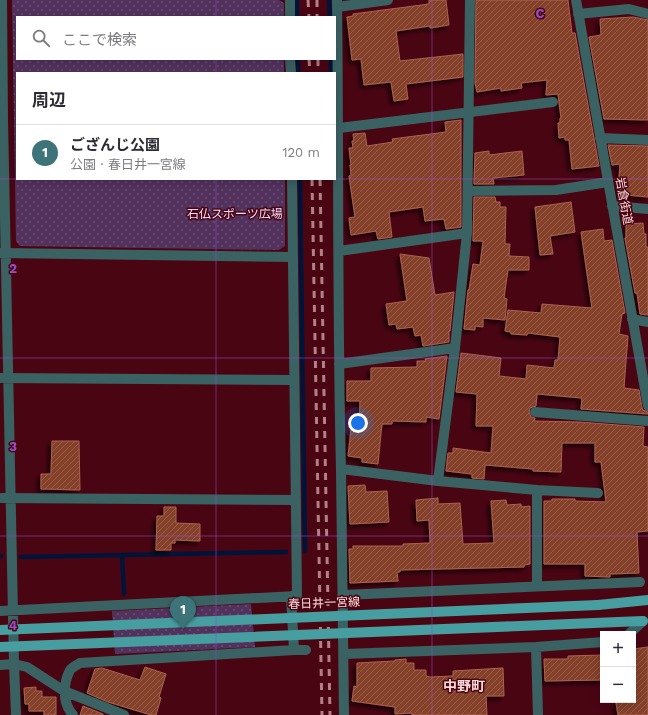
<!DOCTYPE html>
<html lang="ja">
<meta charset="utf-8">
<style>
:root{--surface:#fff;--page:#f7f7f7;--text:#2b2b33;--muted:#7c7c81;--line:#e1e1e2;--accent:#3d7479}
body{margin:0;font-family:"Work Sans","Noto Sans JP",sans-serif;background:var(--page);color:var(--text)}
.controls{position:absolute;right:12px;bottom:12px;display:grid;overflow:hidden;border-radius:0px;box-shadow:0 2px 10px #0003}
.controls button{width:36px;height:36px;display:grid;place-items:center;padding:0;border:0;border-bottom:1px solid var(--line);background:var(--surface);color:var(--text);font:20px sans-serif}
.you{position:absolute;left:358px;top:423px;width:14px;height:14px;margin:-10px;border:3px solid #fff;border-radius:50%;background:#1a73e8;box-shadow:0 0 0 6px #1a73e833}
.badge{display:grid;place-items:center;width:26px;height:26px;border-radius:50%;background:var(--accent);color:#fff;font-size:13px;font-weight:700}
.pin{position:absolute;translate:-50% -33px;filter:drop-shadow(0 1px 2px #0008)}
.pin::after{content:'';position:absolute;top:21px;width:14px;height:12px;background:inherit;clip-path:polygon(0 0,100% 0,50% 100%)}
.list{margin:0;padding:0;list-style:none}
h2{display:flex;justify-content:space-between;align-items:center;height:52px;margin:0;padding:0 16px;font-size:17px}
h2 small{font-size:13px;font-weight:400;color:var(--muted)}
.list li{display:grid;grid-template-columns:26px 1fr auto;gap:12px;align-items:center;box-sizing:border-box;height:56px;padding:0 16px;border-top:1px solid var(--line)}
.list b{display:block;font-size:15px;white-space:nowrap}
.list p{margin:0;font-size:13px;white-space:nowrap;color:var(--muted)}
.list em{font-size:13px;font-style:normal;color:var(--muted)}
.icon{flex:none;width:22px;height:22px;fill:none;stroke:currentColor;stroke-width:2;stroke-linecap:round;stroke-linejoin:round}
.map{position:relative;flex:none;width:648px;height:715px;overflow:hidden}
.search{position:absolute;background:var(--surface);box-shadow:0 2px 10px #0003;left:16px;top:16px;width:320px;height:44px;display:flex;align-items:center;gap:10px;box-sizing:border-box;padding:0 14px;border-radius:0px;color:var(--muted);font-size:15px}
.panel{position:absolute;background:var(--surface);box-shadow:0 2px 10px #0003;left:16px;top:72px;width:320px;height:108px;border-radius:0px}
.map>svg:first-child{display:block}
.park{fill:url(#park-dots)}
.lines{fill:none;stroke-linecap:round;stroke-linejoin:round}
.stream{stroke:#001439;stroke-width:4.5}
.building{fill:url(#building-hatch);stroke:#aa624e;filter:url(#shadow)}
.minor{stroke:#3b6263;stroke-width:10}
.major{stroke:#469ea0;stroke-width:10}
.rail{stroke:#b28086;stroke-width:3;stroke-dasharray:7 7;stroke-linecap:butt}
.major-bridge{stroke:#469ea0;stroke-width:10}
.grid{fill:none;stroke:#954fc5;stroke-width:1;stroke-opacity:0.55}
.labels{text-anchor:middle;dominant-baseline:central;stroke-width:3;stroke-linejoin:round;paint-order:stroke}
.street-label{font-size:12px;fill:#fedbdb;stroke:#4a0513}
.park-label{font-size:12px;fill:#f2d9fb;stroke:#4a0513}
.quarter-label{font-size:14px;font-weight:bold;fill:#fedbdb;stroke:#4a0513}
.grid-label{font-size:13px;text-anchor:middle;font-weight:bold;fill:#954fc5;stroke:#4a0513;stroke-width:3;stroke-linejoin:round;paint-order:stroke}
</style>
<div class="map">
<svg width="648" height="715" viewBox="0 0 648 715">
<defs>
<pattern id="park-dots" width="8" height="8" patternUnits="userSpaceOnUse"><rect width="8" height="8" fill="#52325d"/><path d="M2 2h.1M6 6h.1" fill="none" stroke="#6c4f74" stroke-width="1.8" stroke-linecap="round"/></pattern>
<pattern id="building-hatch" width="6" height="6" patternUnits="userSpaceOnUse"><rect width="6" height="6" fill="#85402c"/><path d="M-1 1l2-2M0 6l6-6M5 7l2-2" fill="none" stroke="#975b4a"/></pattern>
<filter id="shadow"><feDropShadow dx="-3.5" dy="3.5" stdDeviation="2" flood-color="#0009"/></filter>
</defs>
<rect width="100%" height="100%" fill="#4a0513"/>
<path class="park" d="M12 0H279L284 3V17H17V59H284V73H17V179H285V246L279 250 20 246 16 241Z
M251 604 255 647 115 654 112 611Z"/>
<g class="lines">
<path class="stream" d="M297 0V17
M329 0 330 17
M298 59V73
M331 59V73
M300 179 305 551
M0 556H1
M21 557 122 555
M124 594 122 555 286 552"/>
</g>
<path class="building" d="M429 0H446L449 25 430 28V26L396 31 400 61 463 54V77L406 84 408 99 394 101 391 82 364 85 361 59 352 60 347 17 353 16V14L429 4Z
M476 0H568L572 33H575L599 166 572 169 569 140H565V137L559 138 558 123H560V118H561L558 94 546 95 547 80 521 83 522 88 501 91V88L477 92 475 83Z
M633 17 648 20V120L604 119 589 37 601 35 600 19Z
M461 120V227L446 229 444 219 425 221 423 207 389 212 392 237 378 239 376 231 351 235 349 218 355 217 349 176 351 175 350 165H351L349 148H353L352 141H354L353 134 365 133 367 146 393 142 392 139 446 132 445 122Z
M608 145 648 146V197L626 195 627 194H619L618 192 620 164 612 165Z
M489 151V155L522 151 524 175 493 178 494 184H474L475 153Z
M474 197H495L496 202H500V207H506L505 244H510L509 256 529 257V270H508L504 298 507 299 505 320 483 318V327L475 326V330L464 329 468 290H469L473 264 480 265 483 241H473Z
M571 202 575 232 550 236 553 254 540 255 535 207Z
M643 223 644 234H646V247H648V315L640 314 637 293H635L625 238H626V224Z
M603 229 604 241 612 240 625 313 622 314 619 334 628 336 624 388 639 390 642 408 643 410 648 412V414L581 409 582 398 537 394 536 406 530 408 529 412 531 417 535 418 534 421 579 422 644 427 643 446 648 447V531L637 532 639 573 610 574V577L585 576V564H544V501H552V499H575V501L606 502 601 462H595V443H562L561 472 533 471V469L485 465 484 479 472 478V474L446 471 448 453H453V448L491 453 493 426H476L477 394 456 392 461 353 501 358 499 376 526 379 527 365 554 368 555 360H558L560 337 528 333 527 335 511 334V332L505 331 508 310 541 313 542 304 592 308 581 232Z
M400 254 429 258 435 295 454 292 450 331H449V342L423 346 421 335 415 336 413 327 397 329 396 324 389 325 386 304 407 301Z
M447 356 439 419 426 417V422L392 421V424H382L378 464 362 462V458L348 456 351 429H359L360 401H347V381H371V368L417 367V361H426L425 359Z
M52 441H79L80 490 41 489V474H51Z
M365 485 366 492 387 491 389 522 350 524 348 486Z
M438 498V504L460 503 463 544 494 543 491 501 506 500 507 505 521 504V507L530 506V564L524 565V567L400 570V572H397L398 581 350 583 349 549H353V546H403V544L430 543 429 520 417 521 416 500Z
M164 507H176V523L200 524V541L175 540V543H171V550H156L157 516H164Z
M648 647V715H618L616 703 633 700V649Z
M603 655V680L545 681 544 659H568V656Z
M406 659V663H414V670H426V676L430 677 453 676V671L503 668 504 696H486L487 715H412V713L395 714V707L352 701 354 686 357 687V663L395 661V660Z
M145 667 166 674 159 697 161 698 156 715H151L108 702 87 693 95 669 102 668 140 680Z
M36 687V691H42V697H56V715H44V711H29V704H25L24 688Z
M83 706 103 714V715H80Z"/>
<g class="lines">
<path class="minor" d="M2 0 3 119 14 664 27 667 64 691 124 715
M290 0V17
M337 0C339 156 337 312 341 469L438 481 537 490V586
M576 0 648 406
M337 7 388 0
M578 14 629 9 648 14
M290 59 291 73
M339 128 553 102
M600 138 648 140
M468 191 556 190 608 182
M612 206 648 209
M339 251 467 233
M0 253 293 257
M632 319 648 322
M339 364 455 348
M0 378 294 380
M535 412 648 421
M341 469 344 715
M438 481 455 348 467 233 470 0
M537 490 598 493
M0 498 296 500
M343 595 640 582
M0 611 297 596 292 179
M629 634 643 621
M536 647 538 715
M294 650H306
M344 654 536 647 603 642
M0 665 14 664 16 715
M73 715C62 703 63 684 70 670 72 667 77 665 80 663L294 650 291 596"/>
<path class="major" d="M598 605 648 600"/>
<path class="rail" d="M308 0 309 17
M317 0V17
M309 59 310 73
M318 59V73
M312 179 322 715
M320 179 330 715"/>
<path class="major-bridge" d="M0 630 598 605
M0 647 643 621"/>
</g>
<path class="grid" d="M216 0V17M432 0V715M216 59V73M0 179H17M216 179V715M335 179H648M0 358H648M0 536H648"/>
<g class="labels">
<g class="street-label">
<text transform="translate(624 201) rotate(80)">岩倉街道</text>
<text transform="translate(324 603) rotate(-2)">春日井一宮線</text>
</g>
<g class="park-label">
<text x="235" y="214">石仏スポーツ広場</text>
</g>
<g class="quarter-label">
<text x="464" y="686">中野町</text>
</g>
</g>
<g class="grid-label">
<text x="540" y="18">C</text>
<text x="13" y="273">2</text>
<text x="13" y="451">3</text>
<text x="13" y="630">4</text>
</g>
</svg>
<div class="controls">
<button>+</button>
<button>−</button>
</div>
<div class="you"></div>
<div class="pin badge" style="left:183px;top:629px">1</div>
<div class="search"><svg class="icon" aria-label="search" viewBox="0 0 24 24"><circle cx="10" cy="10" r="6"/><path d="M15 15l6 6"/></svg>ここで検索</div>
<section class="panel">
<h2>周辺<small></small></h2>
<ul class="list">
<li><span class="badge">1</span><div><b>ござんじ公園</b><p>公園 · 春日井一宮線</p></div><em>120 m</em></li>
</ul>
</section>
</div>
